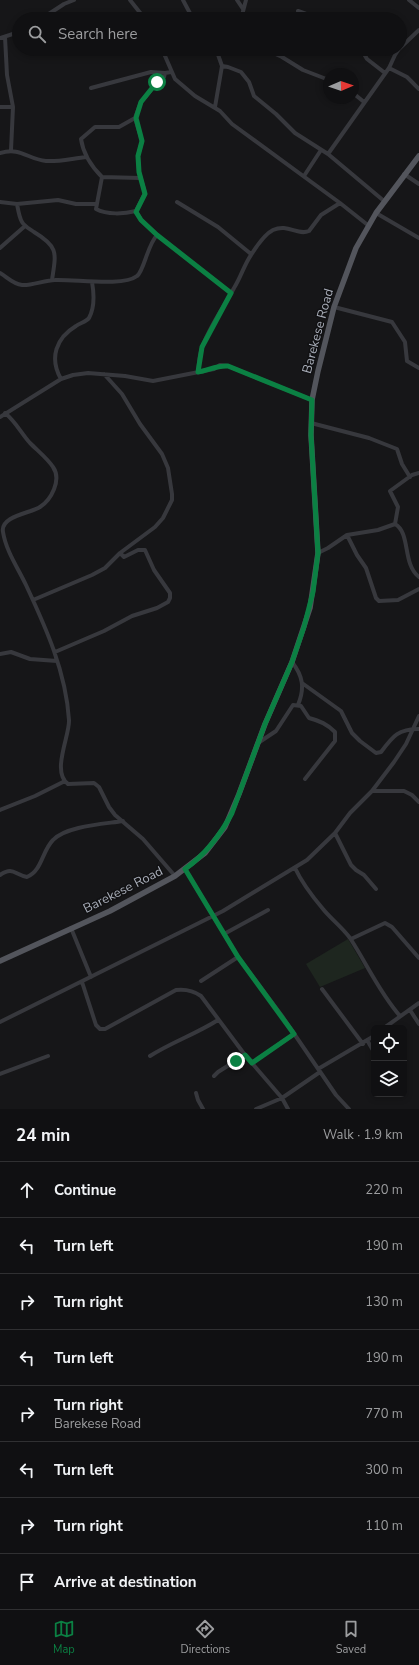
<!DOCTYPE html>
<meta charset="utf-8">
<style>
:root{--surface:#101012;--page:#1e1e20;--text:#f1f3f6;--muted:#9c9d9f;--line:#303032;--accent:#0b8043}
body{margin:0;font-family:"Nunito Sans",sans-serif;background:var(--page);color:var(--text)}
.controls{position:absolute;right:12px;bottom:12px;display:grid;overflow:hidden;border-radius:6px;box-shadow:0 2px 6px #0003}
.controls button{width:36px;height:36px;display:grid;place-items:center;padding:0;border:0;border-bottom:1px solid var(--line);background:var(--surface);color:var(--text);font:20px sans-serif}
.compass{position:absolute;left:323px;top:68px;width:36px;height:36px;border-radius:50%;background:var(--surface);box-shadow:0 2px 6px #0003;rotate:88deg}
.stop{position:absolute;width:12px;height:12px;margin:-9px;border:3px solid #0b8043;border-radius:50%;background:#fff}
.stop.end{background:#0b8043;border-color:#fff;box-shadow:0 1px 4px #0008}
.list{margin:0;padding:0;list-style:none}
h2{display:flex;justify-content:space-between;align-items:center;height:52px;margin:0;padding:0 16px;font-size:17px}
h2 small{font-size:13px;font-weight:400;color:var(--muted)}
.list li{display:grid;grid-template-columns:26px 1fr auto;gap:12px;align-items:center;box-sizing:border-box;height:56px;padding:0 16px;border-top:1px solid var(--line)}
.list b{display:block;font-size:15px;white-space:nowrap}
.list p{margin:0;font-size:13px;white-space:nowrap;color:var(--muted)}
.list em{font-size:13px;font-style:normal;color:var(--muted)}
.icon{flex:none;width:22px;height:22px;fill:none;stroke:currentColor;stroke-width:2;stroke-linecap:round;stroke-linejoin:round}
.map{position:relative;flex:none;width:419px;height:1109px;overflow:hidden}
.search{position:absolute;background:var(--surface);box-shadow:0 2px 6px #0003;left:12px;right:12px;top:12px;height:44px;display:flex;align-items:center;gap:10px;box-sizing:border-box;padding:0 14px;border-radius:22px;color:var(--muted);font-size:15px}
.sheet{height:500px;background:var(--surface)}
nav{display:flex;justify-content:space-around;align-items:center;box-sizing:border-box;height:56px;border-top:1px solid var(--line);background:var(--surface);font-size:11px;color:var(--muted)}
nav a{display:grid;justify-items:center;gap:2px}
nav .on{color:var(--accent)}
.map>svg:first-child{display:block}
.green{fill:#1e261f}
.lines{fill:none;stroke-linecap:round;stroke-linejoin:round}
.minor{stroke:#37383d;stroke-width:4}
.major{stroke:#53555c;stroke-width:5.5}
.route{stroke:#0b8043;stroke-width:5}
.labels{text-anchor:middle;dominant-baseline:central;stroke-width:3;stroke-linejoin:round;paint-order:stroke}
.street-label{font-size:13px;fill:#a8adb8;stroke:#111113}
</style>
<div class="map">
<svg width="419" height="1109" viewBox="0 0 419 1109">
<rect width="100%" height="100%" fill="#161618"/>
<path class="green" d="M348 939 365 968 320 987 306 964Z"/>
<g class="lines">
<path class="minor" d="M130 0 145 19
M183 0 193 19
M237 0 243 9
M409 0 419 8
M298 11 320 19
M41 19 64 4 74 0
M241 19 246 0
M5 37 7 75 13 107 11 150
M0 38 19 32
M400 48 419 30
M162 49 175 79 195 96 220 111 232 124 340 203 369 226
M265 49 282 57 303 70 329 80
M361 49 367 59 385 73
M222 66 228 67 241 72 249 82 254 96 276 114 295 133 328 154 384 201
M389 68 407 77 419 89
M91 88 151 72 165 73 171 72
M353 93 364 102
M0 107H13
M215 107 222 66 216 49
M135 118 119 127H95L81 139C83 153 92 167 102 177L140 178
M0 153C21 147 27 159 46 161 59 162 74 158 87 157
M328 154 389 68 395 55 399 49
M404 174 419 184
M304 176 321 150
M102 177 96 209C107 215 124 214 136 211
M0 202 17 204 58 200 76 204H96
M177 202 218 227 251 254
M17 204C18 209 19 217 22 222 25 227 30 229 34 232 59 247 56 253 52 280
M136 211 145 193 139 172 138 156 142 141 135 118 141 102 157 83 164 77 165 73
M136 211 141 220 157 235 231 293
M376 213 419 238
M0 248 25 226
M0 273C7 277 13 284 22 285 31 286 45 280 55 280 75 279 123 287 137 276 144 271 147 246 157 235
M334 307 392 322 405 342 407 361 419 368
M198 372C199 364 199 355 202 348 209 327 224 307 234 288 241 277 244 265 251 255 256 247 265 234 273 230 288 223 297 236 309 231L321 215 340 203
M61 379C49 358 56 338 76 326 80 323 86 322 89 318 95 307 94 293 92 282
M5 413C16 422 21 433 30 443 38 451 48 459 53 467 62 480 51 500 40 507 31 513 0 516 3 532 6 551 18 568 26 585 46 628 66 672 69 720 70 735 51 772 68 784L94 783 99 787 109 807 115 815 143 839 175 876
M0 417 61 379 73 375 88 373 125 376 153 381 214 369 220 365 228 366 312 400
M311 423 369 438 397 449 402 464 410 477
M395 524 398 507 390 491 412 475 419 473
M347 535 357 555 366 568 376 598 379 601 398 600 419 589
M318 553 328 548 347 535 378 530 395 524C411 533 402 564 419 577
M33 600 92 575 105 568 120 553 155 527 163 518 172 500V494L168 468 162 454 140 424 122 394 104 374
M55 652 104 631 132 616 157 608 168 602 170 598V593L154 570 145 550H138L124 557 120 553
M0 654 11 652 30 659 57 661
M292 662C303 676 305 688 298 705
M302 683 341 711 352 733 360 741 376 753 381 752C393 736 398 729 419 729
M258 743 276 731 293 705 301 706 309 718C320 721 327 724 335 732V741L305 779
M372 791H404L412 795 419 802
M0 810 35 796 65 781
M335 833 351 865 356 870 364 875 376 889
M295 868C302 883 312 896 323 909 331 919 342 927 350 938 367 964 379 992 400 1016
M185 869 238 957 282 1016 336 1095 349 1109
M0 875C13 866 15 875 27 877 42 871 42 851 53 840 66 826 104 824 123 821
M71 928 91 977
M224 934 268 910
M351 939 385 923 392 927 419 958
M201 981 238 957
M82 982 96 1025 100 1029H105L176 990C185 989 194 991 201 996L245 1055 282 1098 288 1109
M322 989 363 1044
M410 1010 419 1024
M0 1022 223 911 307 860 335 833 350 813 372 791 394 762 406 744 419 716
M384 1028 419 1003
M367 1040 374 1052
M150 1056C172 1042 196 1034 218 1020
M252 1063 294 1034
M318 1069 374 1036
M0 1074 48 1056
M214 1076 218 1072 245 1055
M196 1093 198 1100 203 1109
M398 1094 399 1095
M256 1109 282 1098 320 1072"/>
<path class="major" d="M0 961 110 911 175 876 205 853 225 827 239 794 265 724 292 662 310 608 318 553 311 435 312 400 318 371 334 307 356 248 376 213 419 156"/>
</g>
<g class="lines">
<path class="route" d="M157 82 141 102 136 118 142 141 138 156 139 172 145 194 136 212 141 220 157 235 231 293 202 347 198 372C209 370 218 365 228 366L312 400 311 435 318 553 313 592 304 627 292 662 265 724 232 813C220 836 206 854 185 869L238 957 294 1034 252 1063 245 1055 236 1061"/>
</g>
<g class="labels">
<g class="street-label">
<text transform="translate(318 331) rotate(-75)">Barekese Road</text>
<text transform="translate(123 890) rotate(-27)">Barekese Road</text>
</g>
</g>
</svg>
<div class="controls">
<button><svg class="icon" aria-label="locate" viewBox="0 0 24 24"><circle cx="12" cy="12" r="6"/><path d="M12 2v4M12 18v4M2 12h4M18 12h4"/></svg></button>
<button><svg class="icon" aria-label="layers" viewBox="0 0 24 24"><path d="M12 4l9 5-9 5-9-5zM3 14l9 5 9-5"/></svg></button>
</div>
<svg class="compass" viewBox="-18 -18 36 36"><path d="M0-13l5 13h-10z" fill="#e53935"/><path d="M0 13l5-13h-10z" fill="#9c9d9f"/></svg>
<div class="stop" style="left:157px;top:82px"></div>
<div class="stop end" style="left:236px;top:1061px"></div>
<div class="search"><svg class="icon" aria-label="search" viewBox="0 0 24 24"><circle cx="10" cy="10" r="6"/><path d="M15 15l6 6"/></svg>Search here</div>
</div>
<section class="sheet">
<h2>24 min<small>Walk · 1.9 km</small></h2>
<ul class="list">
<li><svg class="icon" aria-label="ahead" viewBox="0 0 24 24"><path d="M12 20V5M6 11l6-6 6 6"/></svg><div><b>Continue</b></div><em>220 m</em></li>
<li><svg class="icon" aria-label="left" viewBox="0 0 24 24"><path d="M17 20v-9H6M10 6l-5 5 5 5"/></svg><div><b>Turn left</b></div><em>190 m</em></li>
<li><svg class="icon" aria-label="right" viewBox="0 0 24 24"><path d="M7 20v-9h11M14 6l5 5-5 5"/></svg><div><b>Turn right</b></div><em>130 m</em></li>
<li><svg class="icon" aria-label="left" viewBox="0 0 24 24"><path d="M17 20v-9H6M10 6l-5 5 5 5"/></svg><div><b>Turn left</b></div><em>190 m</em></li>
<li><svg class="icon" aria-label="right" viewBox="0 0 24 24"><path d="M7 20v-9h11M14 6l5 5-5 5"/></svg><div><b>Turn right</b><p>Barekese Road</p></div><em>770 m</em></li>
<li><svg class="icon" aria-label="left" viewBox="0 0 24 24"><path d="M17 20v-9H6M10 6l-5 5 5 5"/></svg><div><b>Turn left</b></div><em>300 m</em></li>
<li><svg class="icon" aria-label="right" viewBox="0 0 24 24"><path d="M7 20v-9h11M14 6l5 5-5 5"/></svg><div><b>Turn right</b></div><em>110 m</em></li>
<li><svg class="icon" aria-label="arrive" viewBox="0 0 24 24"><path d="M6 21V4h12l-3 4 3 4H6"/></svg><div><b>Arrive at destination</b></div></li>
</ul>
</section>
<nav>
<a class="on"><svg class="icon" aria-label="map" viewBox="0 0 24 24"><path d="M3 6l6-2 6 2 6-2v14l-6 2-6-2-6 2zM9 4v14M15 6v14"/></svg>Map</a>
<a><svg class="icon" aria-label="directions" viewBox="0 0 24 24"><path d="M12 3l9 9-9 9-9-9zM9 14v-3h6M13 9l2 2-2 2"/></svg>Directions</a>
<a><svg class="icon" aria-label="saved" viewBox="0 0 24 24"><path d="M7 4h10v16l-5-4-5 4z"/></svg>Saved</a>
</nav>
